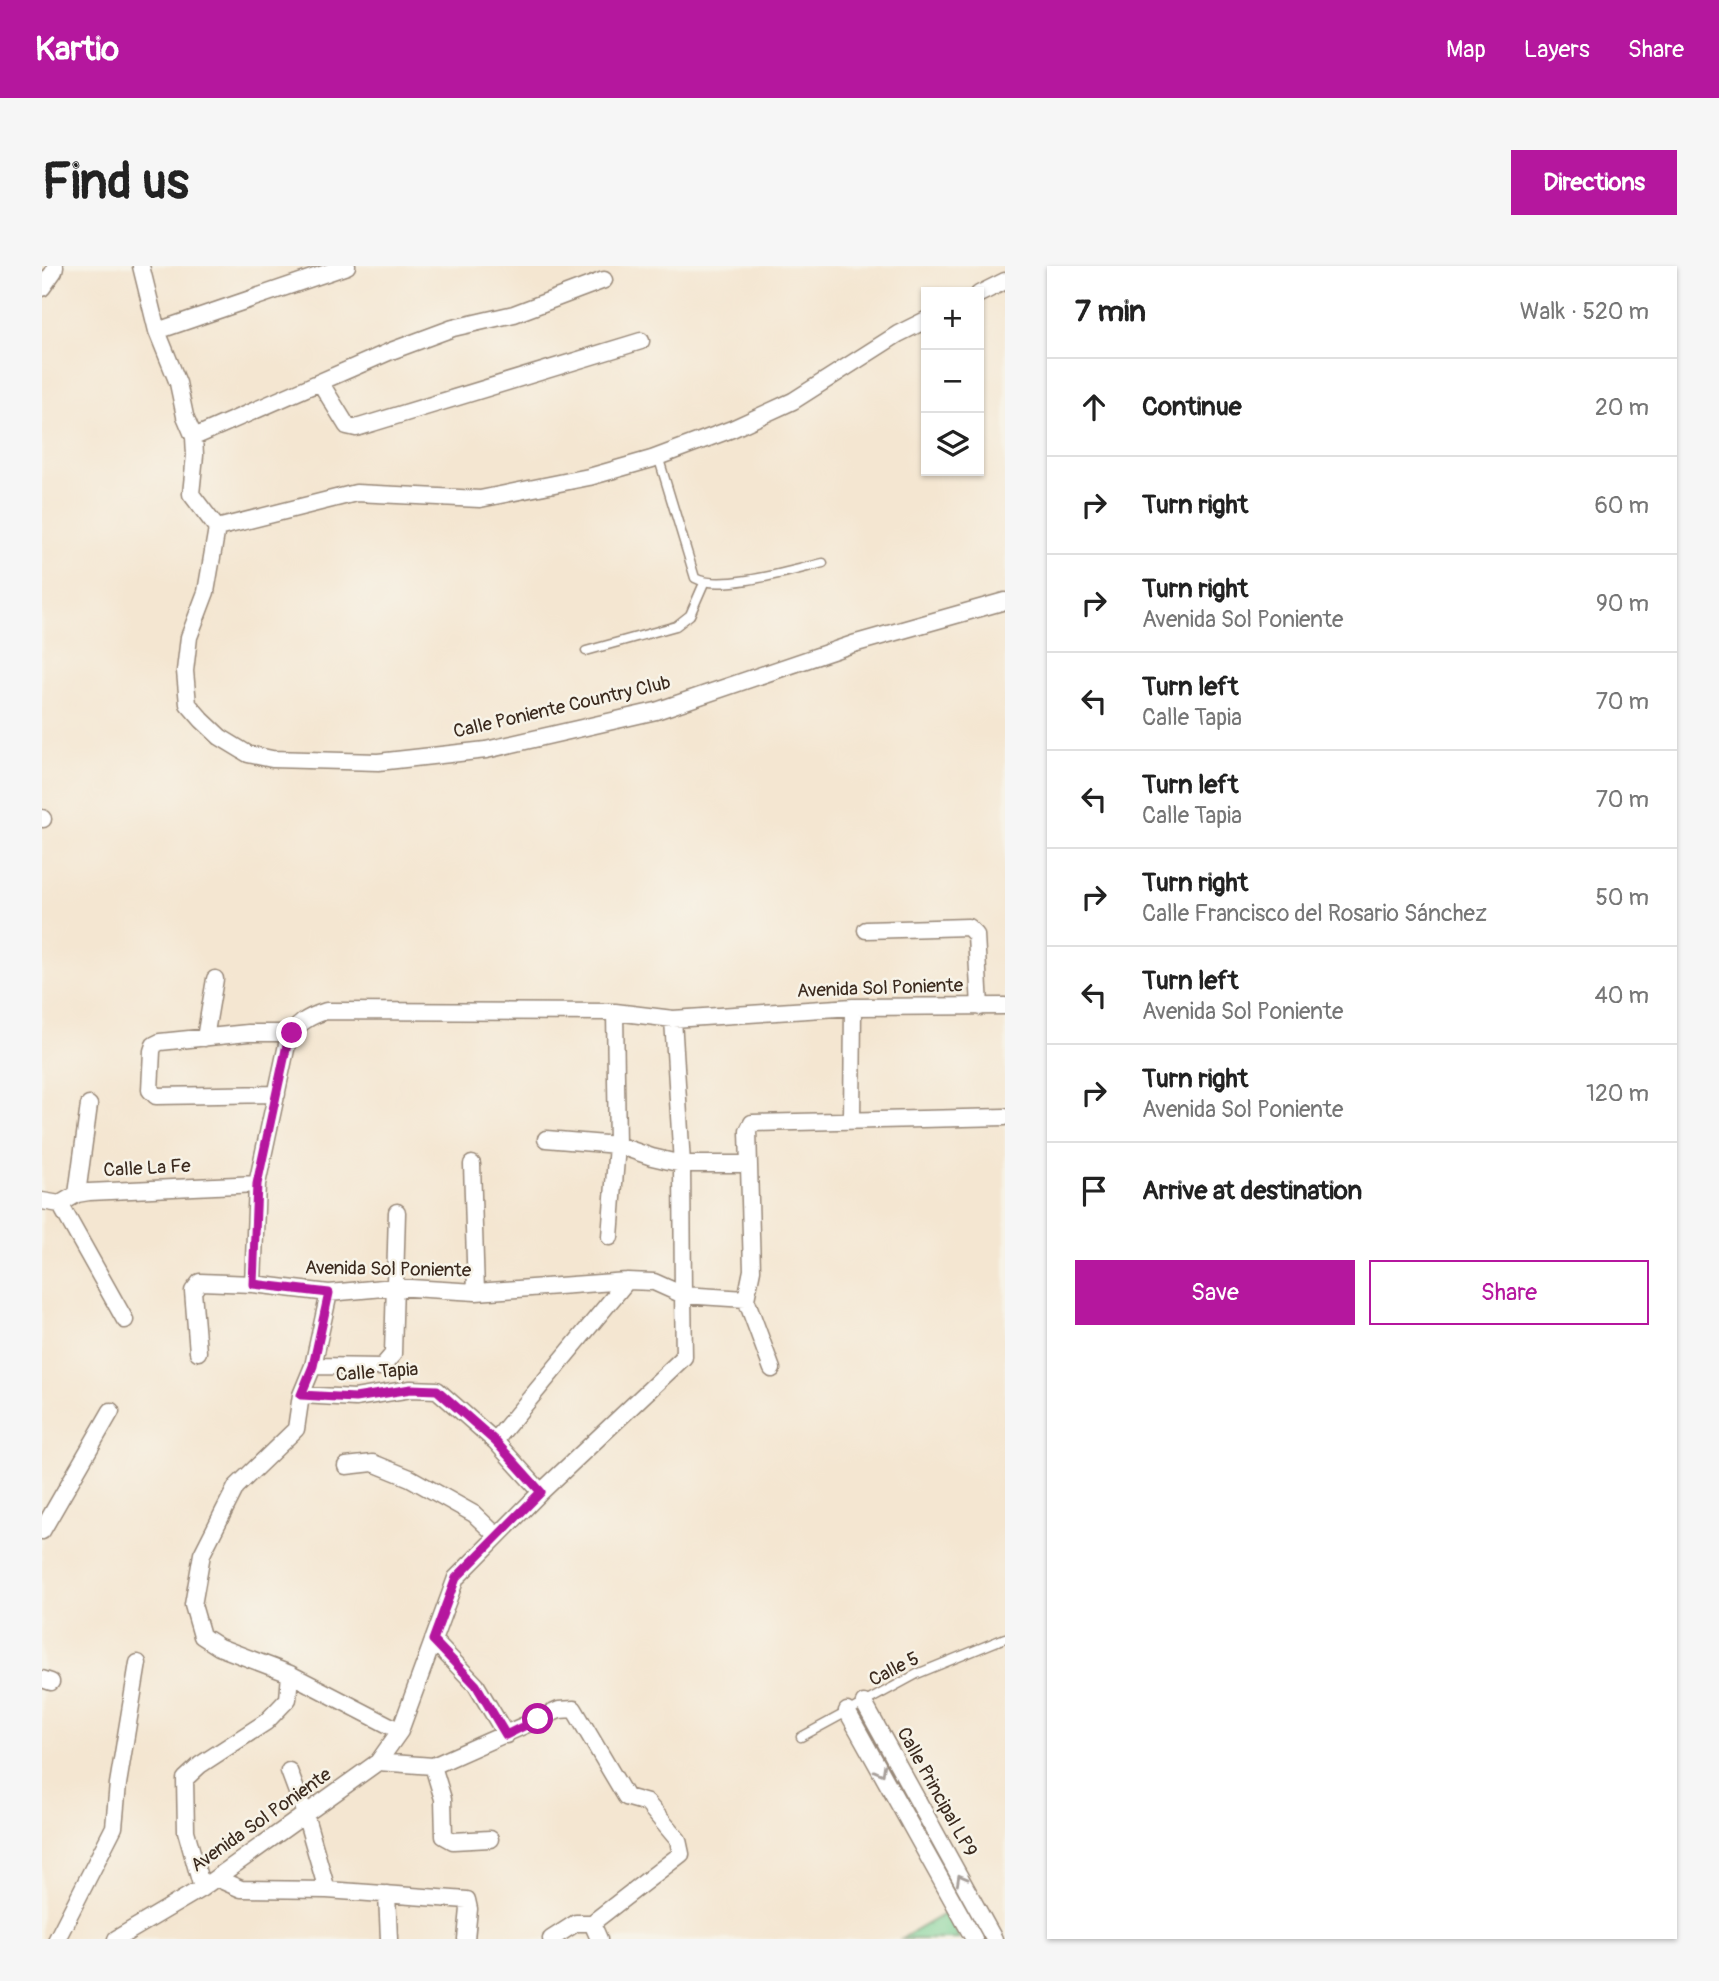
<!DOCTYPE html>
<meta charset="utf-8">
<style>
:root{--surface:#fff;--page:#f6f6f6;--text:#222;--muted:#767676;--line:#e0e0e0;--accent:#b5179e}
body{margin:0;font-family:Pangolin,sans-serif;background:var(--page);color:var(--text)}
.controls{position:absolute;right:21px;top:21px;display:grid;overflow:hidden;border-radius:0px;box-shadow:0 2px 5px #0004}
.controls button{width:63px;height:63px;display:grid;place-items:center;padding:0;border:0;border-bottom:2px solid var(--line);background:var(--surface);color:var(--text);font:35px sans-serif}
.stop{position:absolute;width:21px;height:21px;margin:-16px;border:5px solid #b5179e;border-radius:50%;background:#fff}
.stop.end{background:#b5179e;border-color:#fff;box-shadow:0 2px 7px #0008}
.list{margin:0;padding:0;list-style:none}
h2{display:flex;justify-content:space-between;align-items:center;height:91px;margin:0;padding:0 28px;font-size:30px}
h2 small{font-size:23px;font-weight:400;color:var(--muted)}
.list li{display:grid;grid-template-columns:46px 1fr auto;gap:21px;align-items:center;box-sizing:border-box;height:98px;padding:0 28px;border-top:2px solid var(--line)}
.list b{display:block;font-size:26px;white-space:nowrap}
.list p{margin:0;font-size:23px;white-space:nowrap;color:var(--muted)}
.list em{font-size:23px;font-style:normal;color:var(--muted)}
.actions{display:flex;gap:14px;padding:21px 28px}
.actions a{flex:1;padding:16px 0;border:2px solid var(--accent);border-radius:0px;text-align:center;font-size:24px;color:var(--accent)}
.actions .main{background:var(--accent);color:#fff}
.icon{flex:none;width:38px;height:38px;fill:none;stroke:currentColor;stroke-width:2;stroke-linecap:round;stroke-linejoin:round}
.map{position:relative;flex:none;width:963px;height:1673px;overflow:hidden;border-radius:0px}
header{display:flex;align-items:center;gap:42px;box-sizing:border-box;height:98px;padding:0 35px;background:var(--accent);color:#fff}
header strong{font-size:33px}
nav{display:flex;gap:38px;margin-inline-start:auto;font-size:24px}
.intro{display:flex;align-items:center;justify-content:space-between;box-sizing:border-box;height:168px;padding:0 42px}
h1{margin:0;font-size:49px}
.button{padding:18px 32px;border-radius:0px;background:var(--accent);color:#fff;font-size:24px;font-weight:700}
main{display:flex;gap:42px;padding:0 42px}
aside{flex:1;background:var(--surface);border-radius:0px;box-shadow:0 2px 5px #0004}
.map>svg:first-child{display:block}
.green{fill:#79d095;stroke:#5a7d5a;stroke-width:2}
.lines{fill:none;stroke-linecap:round;stroke-linejoin:round}
.lane-casing{stroke:#988878;stroke-width:11}
.street-casing{stroke:#988878;stroke-width:19}
.lane{stroke:#fff;stroke-width:8}
.street{stroke:#fff;stroke-width:16}
.oneway{stroke:#a79f9a}
.route{stroke:#b5179e;stroke-width:9}
.labels{text-anchor:middle;dominant-baseline:central;stroke-width:5;stroke-linejoin:round;paint-order:stroke}
.street-label{font-size:19px;fill:#3b2a1e;stroke:#f7f3e8}
</style>
<header>
<strong>Kartio</strong>
<nav><a>Map</a><a>Layers</a><a>Share</a></nav>
</header>
<div class="intro"><h1>Find us</h1><a class="button">Directions</a></div>
<main>
<div class="map">
<svg width="963" height="1673" viewBox="0 0 963 1673">
<rect width="100%" height="100%" fill="#f7f3e8"/>
<filter id="ink" filterUnits="userSpaceOnUse"><feTurbulence type="fractalNoise" baseFrequency=".0143" numOctaves="2"/><feDisplacementMap in="SourceGraphic" scale="14" xChannelSelector="R" yChannelSelector="G"/><feConvolveMatrix kernelMatrix="1 2 1 2 8 2 1 2 1" color-interpolation-filters="sRGB"/></filter>
<filter id="wash" filterUnits="userSpaceOnUse"><feTurbulence type="fractalNoise" baseFrequency=".00686" numOctaves="4" result="noise"/><feDisplacementMap in="SourceGraphic" scale="28" xChannelSelector="R" yChannelSelector="G"/><feGaussianBlur stdDeviation="1.57" result="paint"/><feColorMatrix in="noise" values="0 0 0 0 0 0 0 0 0 0 0 0 0 0 0 0 0 1.4 0 .05"/><feComposite in="paint" operator="in"/></filter>
<g filter="url(#wash)">
<rect width="100%" height="100%" fill="#f4e6d1"/>
<path class="green" d="M904 1647 918 1673H859Z"/>
</g>
<g filter="url(#ink)">
<g class="lines">
<defs>
<path id="lane" d="M616 190 653 312C678 326 752 304 781 297
M544 385 634 360 648 349 662 317
M759 1471 875 1408 963 1372"/>
<path id="street" d="M99 0 115 65 136 117 143 150 152 171 153 189 149 228 175 262
M0 22 12 5 13 0
M937 28 963 15
M115 65 305 0
M278 116 305 160 314 162 599 75
M152 171 349 85 411 62 472 48 562 14
M175 262 164 326 147 371 143 405 146 438 160 454 178 471 206 488 230 493 336 496 444 484 614 445 811 378 963 335
M175 262 314 227 438 233 547 211 610 193 690 163 751 135 856 68 884 54
M0 552 1 553
M824 664 926 661 934 669 938 741
M631 753 640 898 641 1029 704 1033
M163 772 173 713
M235 828 114 830 108 824 110 785 112 779 118 776 206 767H250
M810 855 811 741
M504 873 575 879 610 891 640 898H707
M430 898 434 1026
M35 928 47 839
M0 935 18 938 35 928 47 926 215 918
M18 938 83 1054
M568 971 575 879 573 746
M287 1027 271 1100 259 1129 254 1163 194 1221 160 1288 151 1339 160 1370 177 1381 248 1408 358 1465
M156 1086 151 1025 158 1016 211 1018
M271 1100 340 1101 351 1088 355 946
M730 1103 704 1033 710 1004 706 865 710 857 963 851
M259 1129 313 1132 369 1123 395 1124 453 1175 499 1226
M453 1175 585 1015
M304 1200 331 1197 368 1212 432 1248 455 1270
M0 1265 69 1145
M391 1374 434 1419 464 1469
M0 1413 9 1416
M822 1437 952 1673
M805 1445 932 1673
M336 1496 391 1500 517 1444 532 1443 584 1531 605 1537 636 1574 639 1588 550 1657
M391 1500 401 1533 402 1570 411 1575 448 1573
M247 1505 263 1548 285 1624
M174 1612 199 1623 285 1624 425 1634 427 1643 424 1673
M160 1622 144 1565 143 1513 158 1499 224 1456 246 1433 248 1408
M345 1628 347 1673
M15 1673 72 1561 76 1518 96 1397
M74 1673 160 1622 336 1496 358 1465 414 1312 499 1226 642 1091 641 1029 612 1016 585 1015 434 1026 352 1021 287 1027 211 1018 215 918 246 774C255 757 266 751 284 745L573 746 631 753 811 741 963 740
M509 1673 534 1657H550L557 1673"/>
</defs>
<use href="#lane" class="lane-casing"/>
<use href="#street" class="street-casing"/>
<use href="#lane" class="lane"/>
<use href="#street" class="street"/>
</g>
<defs><path id="oneway-chevron" d="M-2-3.5L2.5 0L-2 3.5" fill="none" stroke-width="1.6" stroke-linecap="round" stroke-linejoin="round" transform="scale(1.75)"/></defs>
<g class="oneway">
<use href="#oneway-chevron" transform="translate(839 1505) rotate(61)"/>
<use href="#oneway-chevron" transform="translate(919 1613) rotate(-119)"/>
</g>
</g>
<g class="lines" filter="url(#ink)">
<path class="route" d="M250 767 246 774 215 918 211 1018 287 1027 271 1100 259 1129 313 1132 369 1123 395 1124 453 1175 499 1226 414 1312 391 1374 434 1419 464 1469 496 1453"/>
</g>
<g class="labels">
<g class="street-label">
<text transform="translate(520 441) rotate(-13)">Calle Poniente Country Club</text>
<text transform="translate(838 722) rotate(-2)">Avenida Sol Poniente</text>
<text transform="translate(105 902) rotate(-3)">Calle La Fe</text>
<text transform="translate(346 1003) rotate(1)">Avenida Sol Poniente</text>
<text transform="translate(335 1106) rotate(-4)">Calle Tapia</text>
<text transform="translate(852 1403) rotate(-27)">Calle 5</text>
<text transform="translate(895 1526) rotate(61)">Calle Principal LP9</text>
<text transform="translate(219 1554) rotate(-35)">Avenida Sol Poniente</text>
</g>
</g>
</svg>
<div class="controls">
<button>+</button>
<button>−</button>
<button><svg class="icon" aria-label="layers" viewBox="0 0 24 24"><path d="M12 4l9 5-9 5-9-5zM3 14l9 5 9-5"/></svg></button>
</div>
<div class="stop" style="left:496px;top:1453px"></div>
<div class="stop end" style="left:250px;top:767px"></div>
</div>
<aside>
<h2>7 min<small>Walk · 520 m</small></h2>
<ul class="list">
<li><svg class="icon" aria-label="ahead" viewBox="0 0 24 24"><path d="M12 20V5M6 11l6-6 6 6"/></svg><div><b>Continue</b></div><em>20 m</em></li>
<li><svg class="icon" aria-label="right" viewBox="0 0 24 24"><path d="M7 20v-9h11M14 6l5 5-5 5"/></svg><div><b>Turn right</b></div><em>60 m</em></li>
<li><svg class="icon" aria-label="right" viewBox="0 0 24 24"><path d="M7 20v-9h11M14 6l5 5-5 5"/></svg><div><b>Turn right</b><p>Avenida Sol Poniente</p></div><em>90 m</em></li>
<li><svg class="icon" aria-label="left" viewBox="0 0 24 24"><path d="M17 20v-9H6M10 6l-5 5 5 5"/></svg><div><b>Turn left</b><p>Calle Tapia</p></div><em>70 m</em></li>
<li><svg class="icon" aria-label="left" viewBox="0 0 24 24"><path d="M17 20v-9H6M10 6l-5 5 5 5"/></svg><div><b>Turn left</b><p>Calle Tapia</p></div><em>70 m</em></li>
<li><svg class="icon" aria-label="right" viewBox="0 0 24 24"><path d="M7 20v-9h11M14 6l5 5-5 5"/></svg><div><b>Turn right</b><p>Calle Francisco del Rosario Sánchez</p></div><em>50 m</em></li>
<li><svg class="icon" aria-label="left" viewBox="0 0 24 24"><path d="M17 20v-9H6M10 6l-5 5 5 5"/></svg><div><b>Turn left</b><p>Avenida Sol Poniente</p></div><em>40 m</em></li>
<li><svg class="icon" aria-label="right" viewBox="0 0 24 24"><path d="M7 20v-9h11M14 6l5 5-5 5"/></svg><div><b>Turn right</b><p>Avenida Sol Poniente</p></div><em>120 m</em></li>
<li><svg class="icon" aria-label="arrive" viewBox="0 0 24 24"><path d="M6 21V4h12l-3 4 3 4H6"/></svg><div><b>Arrive at destination</b></div></li>
</ul>
<div class="actions"><a class="main">Save</a><a>Share</a></div>
</aside>
</main>
